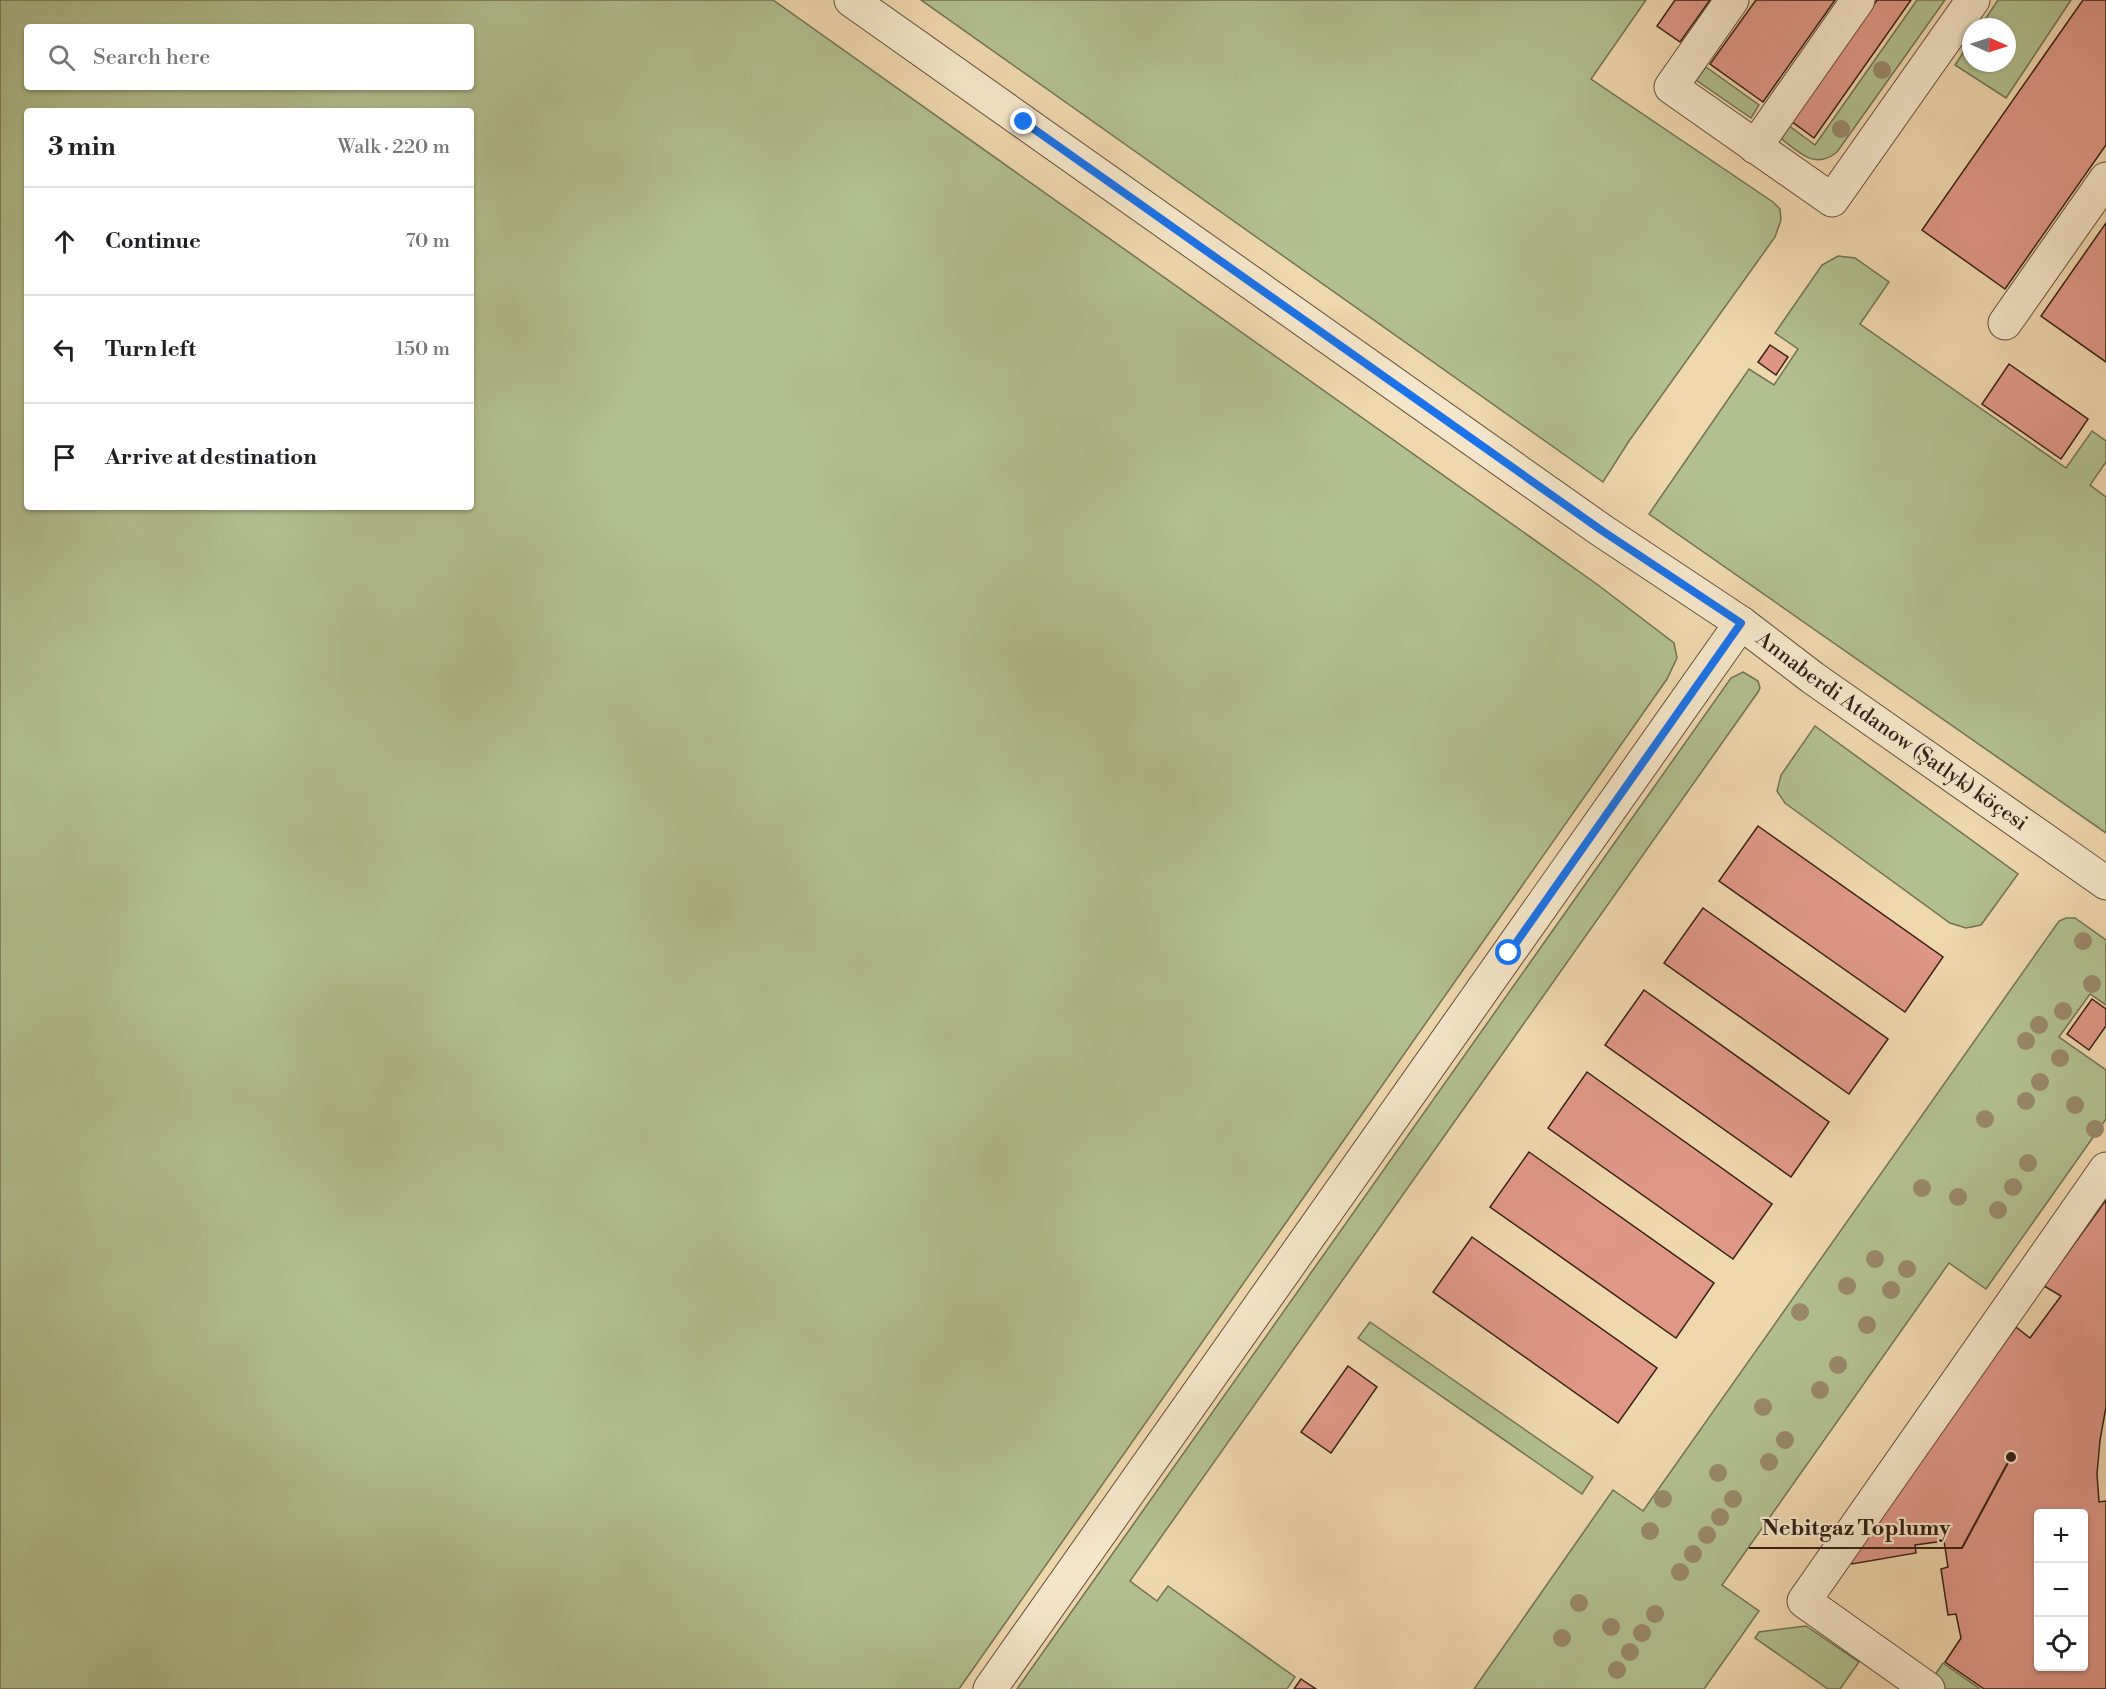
<!DOCTYPE html>
<meta charset="utf-8">
<style>
:root{--surface:#fff;--page:#f2f2f2;--text:#202124;--muted:#757577;--line:#e0e0e0}
body{margin:0;font-family:"Libre Bodoni",serif;background:var(--page);color:var(--text)}
.controls{position:absolute;right:18px;bottom:18px;display:grid;overflow:hidden;border-radius:6px;box-shadow:0 2px 4px #0004}
.controls button{width:54px;height:54px;display:grid;place-items:center;padding:0;border:0;border-bottom:2px solid var(--line);background:var(--surface);color:var(--text);font:30px sans-serif}
.compass{position:absolute;left:1962px;top:18px;width:54px;height:54px;border-radius:50%;background:var(--surface);box-shadow:0 2px 4px #0004;rotate:93deg}
.stop{position:absolute;width:18px;height:18px;margin:-14px;border:4px solid #1a73e8;border-radius:50%;background:#fff}
.stop.end{background:#1a73e8;border-color:#fff;box-shadow:0 2px 6px #0008}
.list{margin:0;padding:0;list-style:none}
h2{display:flex;justify-content:space-between;align-items:center;height:78px;margin:0;padding:0 24px;font-size:26px}
h2 small{font-size:20px;font-weight:400;color:var(--muted)}
.list li{display:grid;grid-template-columns:39px 1fr auto;gap:18px;align-items:center;box-sizing:border-box;height:108px;padding:0 24px;border-top:2px solid var(--line)}
.list b{display:block;font-size:22px;white-space:nowrap}
.list em{font-size:20px;font-style:normal;color:var(--muted)}
.icon{flex:none;width:33px;height:33px;fill:none;stroke:currentColor;stroke-width:2;stroke-linecap:round;stroke-linejoin:round}
.map{position:relative;flex:none;width:2106px;height:1689px;overflow:hidden}
.search{position:absolute;background:var(--surface);box-shadow:0 2px 4px #0004;left:24px;top:24px;width:450px;height:66px;display:flex;align-items:center;gap:15px;box-sizing:border-box;padding:0 21px;border-radius:6px;color:var(--muted);font-size:22px}
.panel{position:absolute;background:var(--surface);box-shadow:0 2px 4px #0004;left:24px;top:108px;width:450px;height:402px;border-radius:6px}
.map>svg:first-child{display:block}
.green{fill:#b2bf90;stroke:#747054;stroke-width:1.5;fill-rule:evenodd}
.building{fill:#e09788;stroke:#362117;stroke-width:1.5;fill-rule:evenodd}
.lines{fill:none;stroke-linecap:round;stroke-linejoin:round}
.minor-casing{stroke:#644e3d;stroke-width:35}
.minor{stroke:#f5e5ca;stroke-width:33}
.tree{fill:#9a886b}
.route{stroke:#1a73e8;stroke-width:8}
.labels{text-anchor:middle;dominant-baseline:central;stroke-width:4.5;stroke-linejoin:round;paint-order:stroke}
.street-label{font-size:21px;fill:#362117;stroke:#f5e5ca}
.leader{fill:none;stroke:#362117;stroke-width:2}
.callout-dot{fill:#362117;stroke:#f5e5ca;stroke-width:2}
.callout-label{font-size:22px;text-anchor:middle;font-weight:bold;fill:#362117;stroke:#f5e5ca;stroke-width:4.5;stroke-linejoin:round;paint-order:stroke}
</style>
<div class="map">
<svg width="2106" height="1689" viewBox="0 0 2106 1689">
<rect width="100%" height="100%" fill="#efd7ae"/>
<filter id="stains"><feTurbulence type="fractalNoise" baseFrequency=".00333" numOctaves="4"/><feColorMatrix values="0 0 0 0 .2 0 0 0 0 .09 0 0 0 0 .02 0 0 0 .5 -.17"/></filter>
<radialGradient id="worn" r=".72"><stop offset=".6" stop-color="#630" stop-opacity="0"/><stop offset="1" stop-color="#630" stop-opacity=".3"/></radialGradient>
<path class="green" d="M0 0H773L1598 585 1674 643 1677 658 1667 679 959 1689H0ZM27 27H471V87H27ZM27 111H471V507H27Z
M921 0H1646L1591 79 1773 202 1780 209 1781 220 1775 237 1629 441 1603 482Z
M1917 0H1945L1837 152C1814 171 1798 151 1779 137L1788 125 1815 145Z
M1998 0H2071L2006 98 1955 65 1971 41V63H2007V27H1980Z
M1706 67 1759 105 1751 118 1696 80Z
M1838 256 1855 258 1889 282 1860 324 2066 468 2092 431 2106 441V462L2090 485 2106 497V833L1649 514 1749 369 1774 385 1798 349 1775 333 1822 265Z
M1743 672 1758 681 1760 688 1758 692 1130 1581 1157 1601 1168 1586 1295 1677 1287 1689H1017L1731 678Z
M1815 726 2018 874 1981 925 1966 928 1950 923 1785 803 1777 791 1781 775Z
M2066 918H2075L2106 940V1005L2090 994 2059 1037 2106 1070V1119L1986 1289 1949 1263 1722 1585 1759 1611 1704 1689H1474L1613 1490 1643 1511 2059 921Z
M1370 1322 1593 1477 1582 1494 1358 1338Z
M1806 1626 1859 1662 1840 1689H1828L1755 1638 1759 1632Z
M1943 1663 1980 1689H1946L1932 1679Z"/>
<path class="building" d="M1675 0H1710L1680 42 1657 26Z
M1756 0H1835L1763 102 1710 64Z
M1877 0H1911L1814 138 1791 121Z
M2083 0H2106V145L2005 289 1922 230Z
M2106 223V362L2041 316Z
M1770 345 1788 357 1776 375 1758 362Z
M2009 364 2088 419 2061 459 1982 404Z
M1758 826 1943 957 1905 1012 1719 881Z
M1703 908 1888 1039 1849 1094 1664 963Z
M1644 990 1829 1122 1791 1177 1605 1045Z
M2092 999 2106 1009V1026L2089 1050 2067 1034Z
M1587 1072 1772 1204 1733 1259 1548 1128Z
M1529 1152 1714 1283 1676 1338 1490 1207Z
M2106 1200V1407L2100 1440 2097 1474 2099 1502 2106 1501V1689H1984L1945 1662 1961 1638 1956 1614 1948 1615 1941 1569 1948 1567 1944 1541 1915 1545 1916 1553 1852 1564 1851 1557 2016 1327 2030 1338 2061 1296 2044 1286ZM2038 1514H2084V1666H2038Z
M1472 1237 1657 1368 1618 1423 1433 1292Z
M1348 1366 1377 1387 1331 1453 1301 1432Z
M1301 1679 1316 1689H1294Z"/>
<g class="lines">
<defs>
<g id="minor">
<path id="s1" d="M851 0 1601 530 1741 623 1813 678 2106 883"/>
<path d="M1732 0 1671 87 1832 200 1973 0"/>
<path d="M1755 147 1858 0"/>
<path d="M2005 323 2106 179"/>
<path d="M990 1689 1741 623"/>
<path d="M1928 1689 1804 1601 2106 1169"/>
</g>
</defs>
<use href="#minor" class="minor-casing"/>
<use href="#minor" class="minor"/>
</g>
<g class="tree">
<circle cx="1882" cy="70" r="9"/>
<circle cx="1841" cy="129" r="9"/>
<circle cx="2083" cy="941" r="9"/>
<circle cx="2092" cy="984" r="9"/>
<circle cx="2063" cy="1011" r="9"/>
<circle cx="2039" cy="1025" r="9"/>
<circle cx="2026" cy="1041" r="9"/>
<circle cx="2060" cy="1058" r="9"/>
<circle cx="2040" cy="1082" r="9"/>
<circle cx="2026" cy="1101" r="9"/>
<circle cx="2075" cy="1105" r="9"/>
<circle cx="1985" cy="1119" r="9"/>
<circle cx="2095" cy="1129" r="9"/>
<circle cx="2028" cy="1163" r="9"/>
<circle cx="2013" cy="1187" r="9"/>
<circle cx="1922" cy="1188" r="9"/>
<circle cx="1958" cy="1197" r="9"/>
<circle cx="1998" cy="1210" r="9"/>
<circle cx="1875" cy="1259" r="9"/>
<circle cx="1907" cy="1269" r="9"/>
<circle cx="1847" cy="1286" r="9"/>
<circle cx="1891" cy="1290" r="9"/>
<circle cx="1800" cy="1312" r="9"/>
<circle cx="1867" cy="1325" r="9"/>
<circle cx="1838" cy="1365" r="9"/>
<circle cx="1820" cy="1390" r="9"/>
<circle cx="1763" cy="1407" r="9"/>
<circle cx="1785" cy="1440" r="9"/>
<circle cx="1769" cy="1462" r="9"/>
<circle cx="1718" cy="1473" r="9"/>
<circle cx="1663" cy="1499" r="9"/>
<circle cx="1733" cy="1499" r="9"/>
<circle cx="1720" cy="1517" r="9"/>
<circle cx="1650" cy="1531" r="9"/>
<circle cx="1707" cy="1535" r="9"/>
<circle cx="1693" cy="1554" r="9"/>
<circle cx="1680" cy="1572" r="9"/>
<circle cx="1579" cy="1603" r="9"/>
<circle cx="1655" cy="1614" r="9"/>
<circle cx="1611" cy="1627" r="9"/>
<circle cx="1642" cy="1633" r="9"/>
<circle cx="1562" cy="1638" r="9"/>
<circle cx="1630" cy="1652" r="9"/>
<circle cx="1617" cy="1670" r="9"/>
</g>
<g class="lines">
<path class="route" d="M1024 122 1601 530 1741 623 1509 953"/>
</g>
<g class="labels">
<g class="street-label">
<text stroke="none"><textPath href="#s1" startOffset="1272">Annaberdi Atdanow (Şatlyk) köçesi</textPath></text>
</g>
</g>
<path class="leader" d="M2011 1457L1962 1548H1749"/>
<circle class="callout-dot" cx="2011" cy="1457" r="6"/>
<g class="callout-label">
<text x="1856" y="1535">Nebitgaz Toplumy</text>
</g>
<rect width="100%" height="100%" filter="url(#stains)"/>
<rect width="100%" height="100%" fill="url(#worn)"/>
</svg>
<div class="controls">
<button>+</button>
<button>−</button>
<button><svg class="icon" aria-label="locate" viewBox="0 0 24 24"><circle cx="12" cy="12" r="6"/><path d="M12 2v4M12 18v4M2 12h4M18 12h4"/></svg></button>
</div>
<svg class="compass" viewBox="-18 -18 36 36"><path d="M0-13l5 13h-10z" fill="#e53935"/><path d="M0 13l5-13h-10z" fill="#757577"/></svg>
<div class="stop" style="left:1509px;top:953px"></div>
<div class="stop end" style="left:1024px;top:122px"></div>
<div class="search"><svg class="icon" aria-label="search" viewBox="0 0 24 24"><circle cx="10" cy="10" r="6"/><path d="M15 15l6 6"/></svg>Search here</div>
<section class="panel">
<h2>3 min<small>Walk · 220 m</small></h2>
<ul class="list">
<li><svg class="icon" aria-label="ahead" viewBox="0 0 24 24"><path d="M12 20V5M6 11l6-6 6 6"/></svg><div><b>Continue</b></div><em>70 m</em></li>
<li><svg class="icon" aria-label="left" viewBox="0 0 24 24"><path d="M17 20v-9H6M10 6l-5 5 5 5"/></svg><div><b>Turn left</b></div><em>150 m</em></li>
<li><svg class="icon" aria-label="arrive" viewBox="0 0 24 24"><path d="M6 21V4h12l-3 4 3 4H6"/></svg><div><b>Arrive at destination</b></div></li>
</ul>
</section>
</div>
